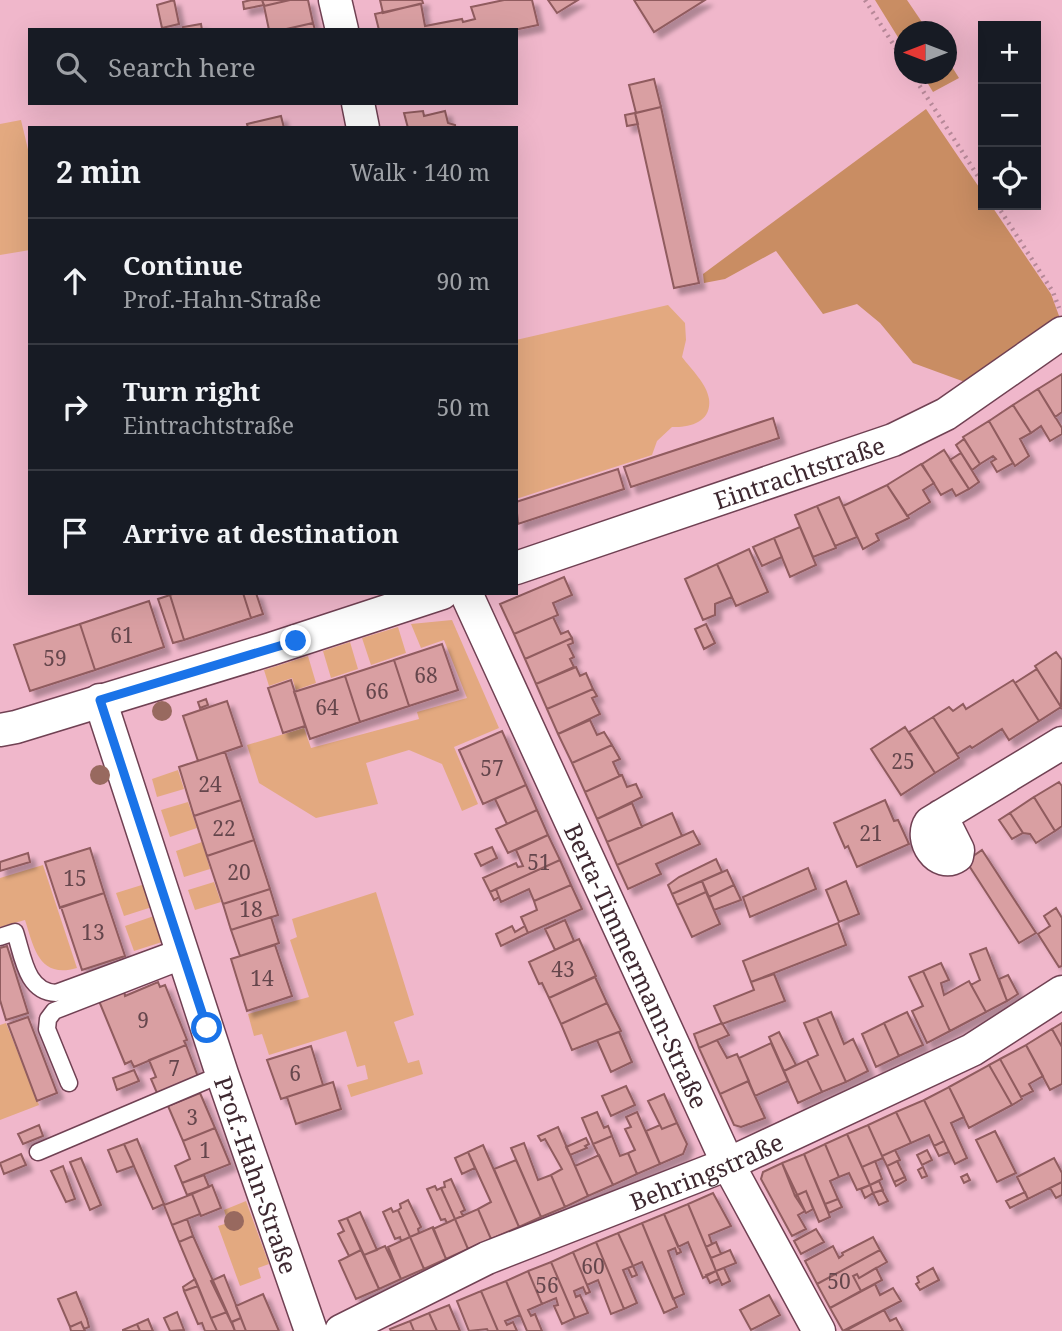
<!DOCTYPE html>
<meta charset="utf-8">
<style>
:root{--surface:#171b24;--page:#242831;--text:#f1f3f6;--muted:#9ea1a6;--line:#363941}
body{margin:0;font-family:"Noto Serif",serif;background:var(--page);color:var(--text)}
.controls{position:absolute;right:21px;top:21px;display:grid;overflow:hidden;border-radius:0px;box-shadow:0 7px 28px #0002}
.controls button{width:63px;height:63px;display:grid;place-items:center;padding:0;border:0;border-bottom:2px solid var(--line);background:var(--surface);color:var(--text);font:35px sans-serif}
.compass{position:absolute;left:894px;top:21px;width:63px;height:63px;border-radius:50%;background:var(--surface);box-shadow:0 7px 28px #0002;rotate:270deg}
.stop{position:absolute;width:21px;height:21px;margin:-16px;border:5px solid #1a73e8;border-radius:50%;background:#fff}
.stop.end{background:#1a73e8;border-color:#fff;box-shadow:0 2px 7px #0008}
.list{margin:0;padding:0;list-style:none}
h2{display:flex;justify-content:space-between;align-items:center;height:91px;margin:0;padding:0 28px;font-size:30px}
h2 small{font-size:23px;font-weight:400;color:var(--muted)}
.list li{display:grid;grid-template-columns:46px 1fr auto;gap:21px;align-items:center;box-sizing:border-box;height:126px;padding:0 28px;border-top:2px solid var(--line)}
.list b{display:block;font-size:26px;white-space:nowrap}
.list p{margin:0;font-size:23px;white-space:nowrap;color:var(--muted)}
.list em{font-size:23px;font-style:normal;color:var(--muted)}
.icon{flex:none;width:38px;height:38px;fill:none;stroke:currentColor;stroke-width:2;stroke-linecap:round;stroke-linejoin:round}
.map{position:relative;flex:none;width:1062px;height:1331px;overflow:hidden}
.search{position:absolute;background:var(--surface);box-shadow:0 7px 28px #0002;left:28px;top:28px;width:490px;height:77px;display:flex;align-items:center;gap:18px;box-sizing:border-box;padding:0 24px;border-radius:0px;color:var(--muted);font-size:26px}
.panel{position:absolute;background:var(--surface);box-shadow:0 7px 28px #0002;left:28px;top:126px;width:490px;height:469px;border-radius:0px}
.map>svg:first-child{display:block}
.green{fill:#e3a980}
.forest{fill:#c98d63}
.building{fill:#d99fa2;stroke:#905b5e;stroke-width:2;filter:url(#shadow)}
.lines{fill:none;stroke-linecap:round;stroke-linejoin:round}
.service-casing{stroke:#704153;stroke-width:19}
.minor-casing{stroke:#704153;stroke-width:35}
.path{stroke:#b68898;stroke-width:4.5;stroke-dasharray:2 5;stroke-linecap:butt}
.service{stroke:#fff;stroke-width:16}
.minor{stroke:#fff;stroke-width:32}
.tree{fill:#98695f}
.route{stroke:#1a73e8;stroke-width:9}
.labels{text-anchor:middle;dominant-baseline:central;stroke-width:5;stroke-linejoin:round;paint-order:stroke}
.number-label{font-size:21px;fill:#65464c}
.street-label{font-size:24px;fill:#3e2830;stroke:#f0b7cb}
</style>
<div class="map">
<svg width="1062" height="1331" viewBox="0 0 1062 1331">
<defs>
<filter id="shadow"><feDropShadow dx="6" dy="6" stdDeviation="2" flood-color="#0004"/></filter>
</defs>
<rect width="100%" height="100%" fill="#f0b7cb"/>
<path class="green" d="M21 120 30 158V250L0 255V124Z
M668 305 685 323 686 340 682 357C691 369 707 384 709 399 712 422 690 428 672 427L657 441 652 455 516 499V340Z
M452 620 499 728 454 747 478 804 462 811 442 764 409 750 366 763 378 804 316 818 259 783 247 745 304 728 311 748 419 719 417 712 467 698 444 640 421 648 411 624Z
M398 627 406 653 371 665 362 638Z
M350 642 358 669 331 678 323 651Z
M308 656 316 683 296 690 292 678 269 686 264 670Z
M178 770 184 789 157 797 152 779Z
M188 802 197 828 170 837 161 810Z
M202 842 210 869 184 877 176 851Z
M43 865 77 968C39 979 34 948 25 920L0 927V878Z
M214 882 221 902 195 910 188 890Z
M145 884 152 907 124 916 116 893Z
M376 892 414 1015 394 1022 408 1063 419 1060 423 1074 351 1097 347 1085 368 1079 365 1065 357 1067 346 1031 269 1055 262 1034 254 1036 248 1014 309 997 290 940 297 937 292 919Z
M154 916 162 942 134 951 125 926Z
M6 1023 39 1105 0 1120V1025Z
M246 1201 269 1264 258 1268 261 1278 240 1286 218 1226 228 1223 224 1210Z"/>
<path class="forest" d="M875 0H907L928 31 904 32V47Z
M947 59 959 78 933 92 922 74H946Z
M926 109 983 193V205H991L1051 294 1062 324 984 389 913 363 880 323 857 304 823 314 776 251 725 279 704 283 703 274Z"/>
<path class="building" d="M174 0 179 24 162 28 157 5Z
M251 0H262L264 5 244 9 243 2Z
M262 0H290L264 6Z
M290 0H308L313 23 282 30H269L264 6Z
M380 0H422L423 3 383 13Z
M504 0H532L538 25 514 30H379L375 14 421 4 425 26 462 19 463 22 475 19 471 7Z
M548 0H578L557 13Z
M634 0H705L654 32Z
M313 23 315 30H282Z
M201 24 202 30H183V27Z
M654 79 661 107 636 113 629 85Z
M661 107 699 283 674 288 635 113Z
M423 111 424 116 445 111 448 123 455 125V128H408L404 113Z
M635 113 638 124 627 126 625 115Z
M281 116 284 128H248L247 124Z
M1062 374V412L1055 417 1038 389Z
M1038 389 1062 428V434L1050 441 1041 426 1031 433 1013 405Z
M1013 405 1031 433 1020 439 1029 456 1015 466 989 421Z
M773 418 779 438 631 487 624 467Z
M989 421 1013 463 997 472 991 462 996 459 993 456 980 464 963 437Z
M964 439 980 464 972 470 956 445Z
M944 450 969 489 956 496 952 489 941 495 922 464Z
M961 453 979 482 969 489 950 460Z
M921 464 934 483 923 490 930 502 907 516 887 485Z
M618 469 624 489 518 524 516 502Z
M887 485 909 518 876 534 879 540 863 549 843 506Z
M839 497 857 537 835 546 817 506Z
M817 506 836 548 813 557 795 515Z
M800 527 816 565 790 577 774 538Z
M774 538 782 557 762 566 753 547Z
M749 549 768 592 736 606 717 564Z
M717 564 732 597 715 604V615L703 620 685 579Z
M564 577 572 595 553 603 558 615 514 634 500 604Z
M175 593H243L251 618 184 640 170 595Z
M243 593H256L263 614 251 618Z
M170 595 184 640 173 643 158 599Z
M149 601 164 647 95 670 80 624Z
M553 617 561 634 568 631 572 638 525 659 514 634Z
M80 624 95 670 30 691 14 645Z
M706 624 715 643 704 649 695 629Z
M572 638 573 643 568 645 574 657 570 659 574 667 536 684 525 659Z
M442 644 458 690 409 706 394 660Z
M1056 652 1062 660 1061 707 1035 666Z
M394 660 409 706 360 722 345 676Z
M576 667 580 676 586 673 593 689 547 709 536 684Z
M1037 669 1061 707 1039 721 1015 683Z
M345 676 360 722 310 739 294 692Z
M291 680 305 726 283 733 268 688Z
M1013 680 1039 721 1009 740 1002 729 972 748 970 746 957 754 933 717 949 707 953 711 963 704 966 709Z
M593 689 597 696 592 698 600 714 558 734 547 709Z
M206 699 208 705 200 708 198 702Z
M227 701 242 746 198 761 183 716Z
M933 717 959 758 935 773 909 732Z
M590 720 597 735 604 732 612 745 572 763 558 734Z
M905 727 935 773 901 795 871 749Z
M502 731 526 785 483 804 459 750Z
M612 745 620 759 613 762 619 775H622L585 792 572 763Z
M225 752 241 800 194 816 179 767Z
M622 775 627 787 636 784 642 797 597 819 585 792Z
M1059 782 1062 786V826L1055 831 1034 797Z
M526 785 537 810 507 824 495 799Z
M1034 797 1055 831 1036 843 1030 834 1023 833 1010 813Z
M241 800 254 840 207 856 194 816Z
M885 800 894 821 898 820 909 844 857 867 848 846 845 848 834 823Z
M632 803 642 827 607 842 597 819Z
M537 810 548 835 508 853 496 829Z
M672 813 682 836 617 865 607 842Z
M1010 813 1023 833 1012 839 999 820Z
M693 831 700 844 656 864 661 874 628 889 617 865Z
M548 835 560 860 490 892 483 878 516 863 518 867 523 866 516 850Z
M254 840 270 889 223 904 207 856Z
M492 847 497 858 481 866 475 854Z
M90 848 104 893 60 908 45 862Z
M982 850 1036 933 1019 943 966 861Z
M28 853 30 862 0 871V862Z
M716 859 722 872 672 894 668 885 679 877Z
M560 860 571 885 534 901 529 889 501 902 496 889Z
M808 868 816 889 750 917 743 897Z
M727 870 734 885 709 897 702 881Z
M702 881 706 892 677 905 672 894Z
M846 881 859 914 839 922 826 890Z
M571 885 582 909 528 933 521 917 537 910 534 901Z
M734 885 741 900 714 910 709 897Z
M270 889 278 915 231 930 223 904Z
M496 889 499 897 494 900 490 892Z
M706 892 720 924 692 937 677 905Z
M104 893 125 956 82 970 61 907Z
M1056 908 1062 918V966L1059 967 1038 934 1050 926 1044 916Z
M271 917 279 943 240 956 231 930Z
M565 920 574 941 555 950 545 929Z
M838 923 846 945 751 982 743 961Z
M512 926 515 932 525 926 528 933 501 946 496 934Z
M579 939 596 976 549 998 542 983 539 984 529 962Z
M275 945 292 996 247 1011 231 959Z
M7 946 28 1013 6 1020 0 1000V948Z
M986 948 1007 1001 986 1012 971 985 980 980 970 954Z
M941 963 949 980 941 983 944 995 969 981 986 1012 950 1031 923 971Z
M923 971 950 1031 927 1043 912 1011 923 1006 909 977Z
M774 974 785 1001 722 1024 714 1006 754 990 751 982Z
M1008 975 1018 994 1007 1001 999 979Z
M595 977 607 1003 561 1024 549 998Z
M158 982 160 987 165 985 187 1040 184 1041 186 1045 134 1067 131 1061 125 1064 99 1001 124 991 125 996Z
M607 1003 621 1031 572 1050 561 1024Z
M831 1012 844 1044 853 1039 868 1071 846 1082 817 1018Z
M907 1012 923 1045 899 1056 884 1023Z
M28 1017 57 1093 37 1101 8 1024Z
M817 1018 846 1082 822 1092 807 1060 818 1055 804 1023Z
M722 1023 729 1035 699 1048 694 1034Z
M884 1023 899 1056 876 1067 862 1034Z
M1062 1023V1047L1052 1029Z
M1052 1029 1062 1047V1084L1050 1090 1026 1045Z
M619 1032 632 1062 611 1072 597 1040Z
M779 1032 796 1065 784 1071 769 1037Z
M717 1040 727 1058 737 1054 749 1081 720 1094 699 1048Z
M771 1043 788 1081 755 1096 739 1058Z
M186 1045 198 1077 157 1093 151 1079 156 1077 149 1060Z
M1026 1045 1043 1076 1029 1084 1033 1091 1021 1097 1000 1059Z
M311 1046 323 1085 281 1099 267 1060Z
M1000 1059 1022 1099 1012 1105 989 1065Z
M807 1060 822 1092 798 1103 784 1071Z
M989 1065 1012 1105 969 1128 949 1087Z
M134 1070 139 1081 117 1090 113 1078Z
M748 1081 765 1118 741 1127 734 1125 720 1094Z
M333 1082 341 1109 296 1124 287 1097Z
M626 1086 635 1105 611 1116 602 1096Z
M949 1087 964 1117 951 1123 967 1158 955 1164 924 1100Z
M200 1093 215 1128 183 1141 168 1106Z
M664 1094 677 1123 662 1129 648 1101Z
M924 1100 944 1141 934 1146 929 1135 911 1143 896 1112Z
M597 1112 604 1128 608 1126 612 1136 593 1144 582 1118Z
M637 1112 660 1164 637 1174 628 1153 635 1150 625 1129 631 1127 626 1117Z
M896 1112 911 1143 882 1156 868 1125Z
M677 1123 687 1144 683 1154 660 1164 646 1131 660 1125 662 1129Z
M39 1125 43 1136 23 1144 18 1134Z
M868 1125 883 1158 862 1167 847 1134Z
M558 1127 588 1196 565 1207 551 1175 562 1169 545 1139 541 1141 538 1136Z
M215 1128 230 1164 182 1183 175 1166 190 1159 183 1141Z
M995 1131 1016 1173 997 1182 976 1140Z
M847 1134 870 1185 857 1190 849 1173 839 1177 825 1144Z
M612 1136 620 1156 628 1153 637 1174 613 1185 593 1144Z
M586 1138 589 1144 585 1146 587 1148 570 1155 566 1147Z
M137 1139 164 1204 153 1209 124 1144Z
M944 1141 949 1152 939 1156 934 1146Z
M524 1143 538 1180 551 1175 565 1207 541 1217 511 1148Z
M124 1144 134 1166 117 1172 108 1150Z
M825 1144 839 1177 830 1181 838 1199 825 1204 804 1154Z
M483 1145 519 1227 491 1239 478 1209 491 1202 468 1152Z
M895 1150 900 1160 887 1166 882 1156Z
M927 1150 932 1160 922 1165 917 1155Z
M468 1152 475 1168 462 1174 455 1158Z
M21 1154 26 1165 4 1174 0 1163Z
M804 1154 830 1217 819 1222 806 1191 795 1196 782 1163Z
M599 1155 613 1185 588 1196 575 1166Z
M81 1158 101 1205 90 1210 70 1162Z
M1054 1158 1062 1173V1182L1028 1199 1017 1177Z
M516 1160 541 1217 519 1227 494 1169Z
M875 1161 882 1179 870 1185 862 1167Z
M897 1161 905 1177 894 1182 887 1166Z
M782 1163 805 1211 798 1215 806 1229 792 1236 761 1179 763 1172Z
M63 1166 75 1199 66 1202 51 1171Z
M923 1167 927 1176 922 1178 918 1170Z
M967 1174 970 1180 964 1183 961 1177Z
M204 1175 209 1187 187 1195 182 1183Z
M905 1177 906 1180 896 1186 894 1182Z
M451 1179 465 1210 461 1212 463 1216 455 1219 441 1188 445 1187 444 1182Z
M879 1181 883 1190 873 1193 870 1185Z
M1062 1182V1195L1056 1198 1050 1188Z
M212 1185 221 1208 201 1216 192 1194Z
M870 1185 873 1193 865 1198 861 1189Z
M435 1186 437 1190 441 1188 455 1219 447 1223 445 1219 441 1220 427 1189Z
M882 1190 888 1201 879 1205 873 1193Z
M806 1191 813 1209 806 1213 795 1196Z
M1025 1192 1028 1199 1010 1208 1006 1201Z
M713 1193 731 1226 709 1235 712 1244 706 1247 688 1204Z
M192 1194 200 1214 172 1225 164 1205Z
M838 1199 842 1207 829 1213 825 1204Z
M408 1200 421 1227 418 1229 419 1233 410 1237 398 1210 401 1208 400 1204Z
M688 1204 716 1271 703 1278 688 1242 678 1247 664 1214Z
M391 1208 393 1212 398 1210 410 1237 401 1241 400 1237 395 1239 383 1212Z
M478 1209 491 1239 468 1249 455 1219Z
M360 1212 377 1250 364 1255 347 1218Z
M664 1214 681 1252 677 1254 675 1248 668 1251 684 1294 673 1299 642 1223Z
M347 1218 361 1250 349 1256 338 1234 344 1231 339 1221Z
M187 1219 193 1236 179 1242 172 1225Z
M455 1219 468 1249 446 1259 433 1229Z
M642 1223 677 1307 664 1313 642 1262 633 1266 618 1233Z
M433 1227 446 1259 424 1269 410 1237Z
M816 1229 824 1242 801 1254 794 1241Z
M618 1233 633 1266 623 1270 637 1303 624 1309 596 1242Z
M193 1236 227 1312 211 1318 179 1242Z
M410 1237 424 1269 401 1279 388 1247Z
M873 1237 880 1250 817 1284 805 1261 833 1246 839 1258 843 1255 842 1253Z
M596 1242 624 1309 611 1314 598 1280 587 1285 573 1252Z
M716 1242 721 1254 711 1258 706 1247Z
M385 1246 401 1279 379 1289 364 1255Z
M361 1250 379 1289 356 1299 339 1261Z
M730 1250 736 1263 716 1271 711 1258Z
M880 1250 887 1262 859 1278 857 1274 853 1276 861 1291 830 1308 817 1284Z
M573 1252 590 1292 586 1294 583 1287 574 1291 576 1297 580 1295 588 1313 575 1318 551 1262Z
M551 1262 575 1318 562 1324 554 1306 558 1305 556 1298 542 1304 528 1271Z
M633 1266 637 1275 632 1277 628 1268Z
M724 1268 730 1281 722 1285 716 1271Z
M876 1268 882 1280 861 1291 853 1276 857 1274 859 1278Z
M933 1268 939 1280 920 1290 916 1284 919 1282 917 1277Z
M528 1271 542 1304 528 1310 531 1316 535 1314 542 1331H527L506 1281Z
M716 1271 719 1279 710 1283 706 1275Z
M224 1275 241 1318 231 1322 211 1281Z
M195 1279 198 1286 184 1291 183 1287Z
M506 1281 520 1315 505 1321 507 1325 513 1322 517 1331H498L481 1291Z
M875 1284 880 1295 893 1288 901 1301 843 1331 830 1308Z
M198 1286 211 1318 217 1331H205L202 1323 198 1324 184 1291Z
M481 1291 498 1331H488L487 1329 469 1331 457 1301Z
M76 1292 87 1319 89 1327 84 1329 81 1322 70 1327 58 1299Z
M263 1294 279 1331H246L236 1306Z
M769 1295 780 1315 751 1330 740 1310Z
M449 1305 460 1331H437L429 1313Z
M884 1310 890 1321 896 1318 903 1331H845Z
M177 1312 184 1330 170 1331 164 1318Z
M227 1312 235 1331H217L211 1318Z
M429 1313 437 1331H414L410 1321Z
M241 1318 246 1331H235L232 1322Z
M148 1319 153 1331H140L137 1324Z
M410 1321 414 1331H391L390 1329Z
M81 1322 85 1331H71L70 1327Z
M137 1324 140 1331H123V1330Z"/>
<g class="lines">
<defs>
<path id="service" d="M0 937 15 932C23 956 26 992 56 993L181 947
M69 1083 47 1029 48 1019 54 1011 185 960
M38 1152 222 1074"/>
<g id="minor">
<path d="M335 0 342 30"/>
<path d="M358 103 363 128"/>
<path id="s1" d="M516 568 893 440 946 414 1062 333"/>
<path id="s2" d="M466 593 728 1164 819 1331"/>
<path id="s3" d="M100 700 222 1074 311 1331"/>
<path d="M0 730 16 727 271 649 442 593"/>
<path d="M941 816 958 850 957 856C938 869 919 839 930 823L1062 743"/>
<path id="s4" d="M341 1331 487 1258 728 1164 972 1050 1062 992"/>
</g>
</defs>
<use href="#service" class="service-casing"/>
<use href="#minor" class="minor-casing"/>
<path class="path" d="M865 0 904 61
M912 74 983 184
M997 205 1053 292 1059 308"/>
<use href="#service" class="service"/>
<use href="#minor" class="minor"/>
</g>
<g class="tree">
<circle cx="162" cy="711" r="10"/>
<circle cx="100" cy="775" r="10"/>
<circle cx="234" cy="1221" r="10"/>
</g>
<g class="lines">
<path class="route" d="M207 1028 100 700 296 641"/>
</g>
<g class="labels">
<g class="number-label">
<text x="122" y="635">61</text>
<text x="55" y="658">59</text>
<text x="426" y="675">68</text>
<text x="377" y="691">66</text>
<text x="327" y="707">64</text>
<text x="903" y="761">25</text>
<text x="492" y="768">57</text>
<text x="210" y="784">24</text>
<text x="224" y="828">22</text>
<text x="871" y="833">21</text>
<text x="539" y="862">51</text>
<text x="239" y="872">20</text>
<text x="75" y="878">15</text>
<text x="251" y="909">18</text>
<text x="93" y="932">13</text>
<text x="563" y="969">43</text>
<text x="262" y="978">14</text>
<text x="143" y="1020">9</text>
<text x="174" y="1068">7</text>
<text x="295" y="1073">6</text>
<text x="192" y="1117">3</text>
<text x="205" y="1150">1</text>
<text x="593" y="1266">60</text>
<text x="839" y="1281">50</text>
<text x="547" y="1285">56</text>
</g>
<g class="street-label">
<text stroke="none"><textPath href="#s1" startOffset="299">Eintrachtstraße</textPath></text>
<text stroke="none"><textPath href="#s2" startOffset="410">Berta-Timmermann-Straße</textPath></text>
<text stroke="none"><textPath href="#s4" startOffset="399">Behringstraße</textPath></text>
<text stroke="none"><textPath href="#s3" startOffset="500">Prof.-Hahn-Straße</textPath></text>
</g>
</g>
</svg>
<div class="controls">
<button>+</button>
<button>−</button>
<button><svg class="icon" aria-label="locate" viewBox="0 0 24 24"><circle cx="12" cy="12" r="6"/><path d="M12 2v4M12 18v4M2 12h4M18 12h4"/></svg></button>
</div>
<svg class="compass" viewBox="-18 -18 36 36"><path d="M0-13l5 13h-10z" fill="#e53935"/><path d="M0 13l5-13h-10z" fill="#9ea1a6"/></svg>
<div class="stop" style="left:207px;top:1028px"></div>
<div class="stop end" style="left:296px;top:641px"></div>
<div class="search"><svg class="icon" aria-label="search" viewBox="0 0 24 24"><circle cx="10" cy="10" r="6"/><path d="M15 15l6 6"/></svg>Search here</div>
<section class="panel">
<h2>2 min<small>Walk · 140 m</small></h2>
<ul class="list">
<li><svg class="icon" aria-label="ahead" viewBox="0 0 24 24"><path d="M12 20V5M6 11l6-6 6 6"/></svg><div><b>Continue</b><p>Prof.-Hahn-Straße</p></div><em>90 m</em></li>
<li><svg class="icon" aria-label="right" viewBox="0 0 24 24"><path d="M7 20v-9h11M14 6l5 5-5 5"/></svg><div><b>Turn right</b><p>Eintrachtstraße</p></div><em>50 m</em></li>
<li><svg class="icon" aria-label="arrive" viewBox="0 0 24 24"><path d="M6 21V4h12l-3 4 3 4H6"/></svg><div><b>Arrive at destination</b></div></li>
</ul>
</section>
</div>
